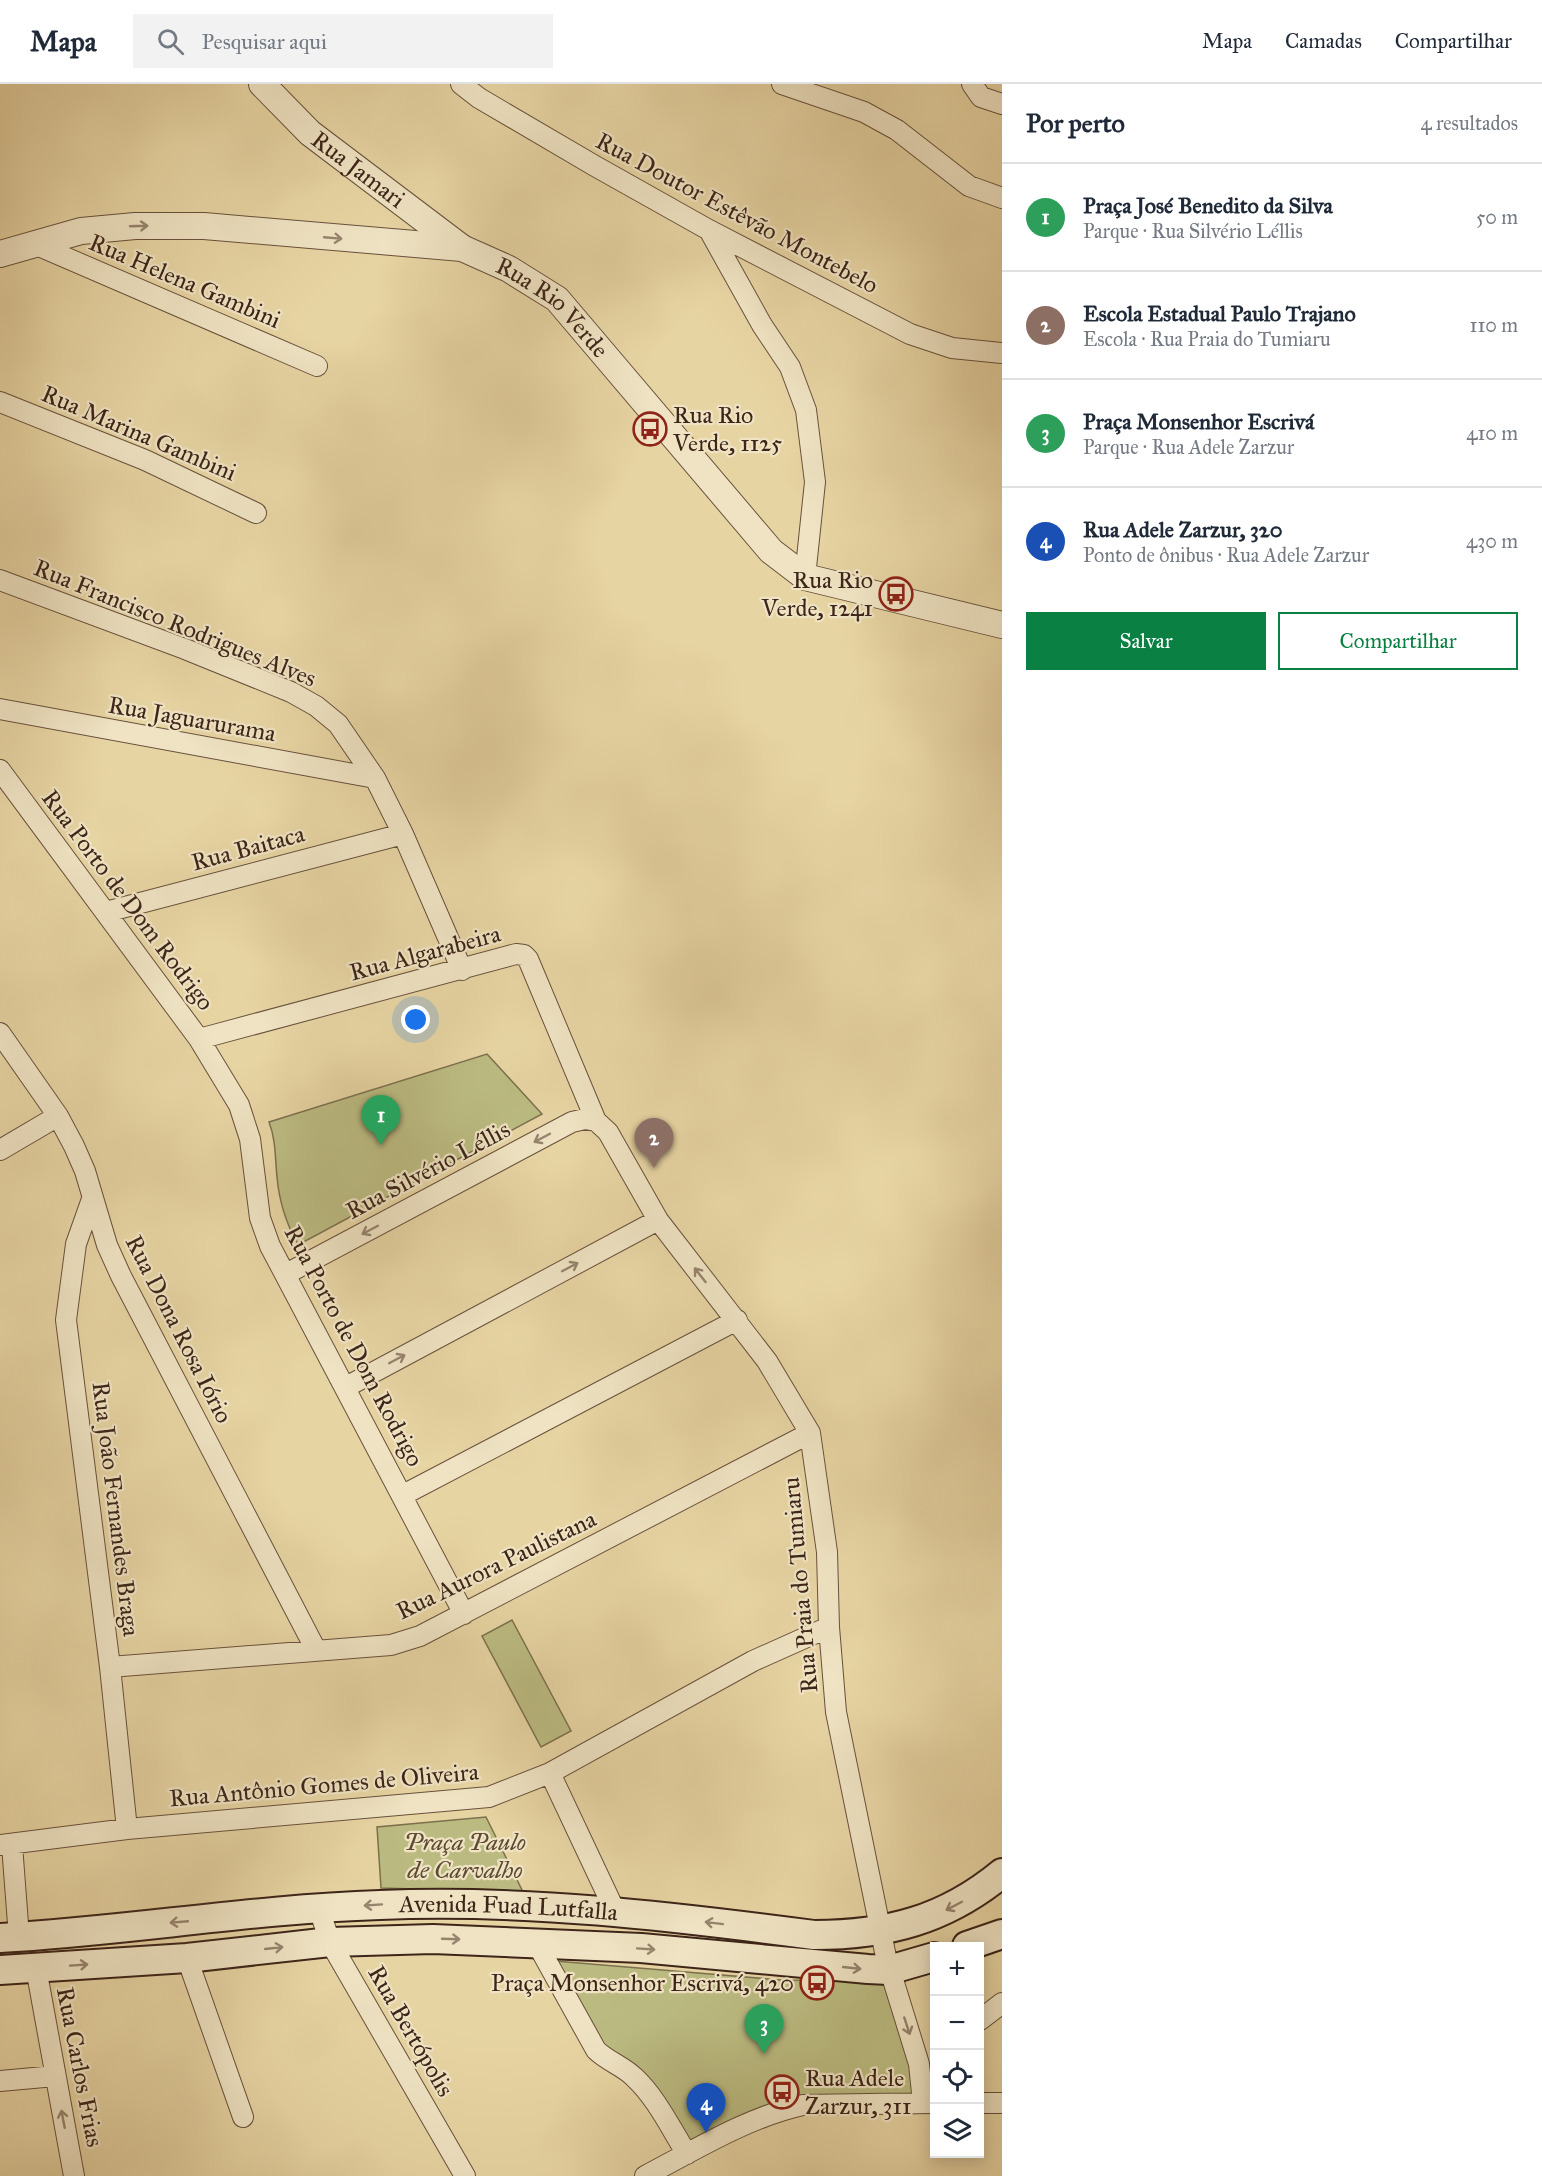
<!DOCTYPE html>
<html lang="pt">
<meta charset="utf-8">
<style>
:root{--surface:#fff;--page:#f2f2f3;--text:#1f2937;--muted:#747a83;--line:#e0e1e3;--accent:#0b8043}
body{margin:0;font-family:"IM FELL Great Primer",serif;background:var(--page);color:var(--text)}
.controls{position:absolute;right:18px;bottom:18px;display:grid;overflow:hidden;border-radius:0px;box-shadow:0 3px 15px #0003}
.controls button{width:54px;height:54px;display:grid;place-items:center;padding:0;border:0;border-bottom:2px solid var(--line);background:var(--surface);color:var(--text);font:30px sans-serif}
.you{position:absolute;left:416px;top:936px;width:21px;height:21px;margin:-15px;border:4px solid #fff;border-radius:50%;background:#1a73e8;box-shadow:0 0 0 9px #1a73e833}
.badge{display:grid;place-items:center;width:39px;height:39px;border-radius:50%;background:var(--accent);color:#fff;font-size:20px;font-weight:700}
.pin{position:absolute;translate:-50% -50px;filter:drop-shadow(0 2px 3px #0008)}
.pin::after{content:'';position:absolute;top:32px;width:21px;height:18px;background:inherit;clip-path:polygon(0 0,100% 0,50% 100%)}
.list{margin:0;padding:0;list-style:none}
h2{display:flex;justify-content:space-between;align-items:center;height:78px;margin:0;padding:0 24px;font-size:26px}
h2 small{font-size:20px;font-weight:400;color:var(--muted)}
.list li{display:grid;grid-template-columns:39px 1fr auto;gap:18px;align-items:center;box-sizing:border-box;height:108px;padding:0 24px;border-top:2px solid var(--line)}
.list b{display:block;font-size:22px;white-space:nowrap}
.list p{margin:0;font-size:20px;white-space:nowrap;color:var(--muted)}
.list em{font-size:20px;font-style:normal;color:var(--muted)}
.actions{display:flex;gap:12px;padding:18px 24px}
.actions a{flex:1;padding:14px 0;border:2px solid var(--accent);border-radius:0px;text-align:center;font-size:21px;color:var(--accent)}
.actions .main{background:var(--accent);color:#fff}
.icon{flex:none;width:33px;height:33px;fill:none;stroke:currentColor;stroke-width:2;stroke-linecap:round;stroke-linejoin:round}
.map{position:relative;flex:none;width:1002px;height:2092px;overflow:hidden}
header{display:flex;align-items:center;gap:36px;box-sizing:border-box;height:84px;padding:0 30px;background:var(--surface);border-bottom:2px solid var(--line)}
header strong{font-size:28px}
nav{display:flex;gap:33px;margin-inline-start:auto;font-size:21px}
.search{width:420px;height:54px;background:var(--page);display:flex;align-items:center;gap:15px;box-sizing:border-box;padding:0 21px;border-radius:0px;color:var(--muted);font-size:22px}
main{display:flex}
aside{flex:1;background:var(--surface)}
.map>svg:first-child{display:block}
.green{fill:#bbbb81;stroke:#7c704d;stroke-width:1.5}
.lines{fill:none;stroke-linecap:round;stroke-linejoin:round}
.minor-casing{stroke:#68513c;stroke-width:22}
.tertiary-casing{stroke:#68513c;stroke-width:28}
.secondary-casing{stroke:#3d2519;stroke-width:32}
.minor{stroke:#efe3c3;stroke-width:20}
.tertiary{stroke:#efe3c3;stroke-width:26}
.secondary{stroke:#efe3c3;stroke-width:28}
.oneway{stroke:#96846e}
.labels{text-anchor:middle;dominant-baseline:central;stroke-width:4.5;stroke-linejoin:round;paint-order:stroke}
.street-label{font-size:24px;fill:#3d2519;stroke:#efe3c3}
.poi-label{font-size:24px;fill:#3d2519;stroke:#efe3c3;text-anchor:start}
.park-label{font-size:24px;font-style:italic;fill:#5c4a33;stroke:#efe3c3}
</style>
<header>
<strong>Mapa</strong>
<div class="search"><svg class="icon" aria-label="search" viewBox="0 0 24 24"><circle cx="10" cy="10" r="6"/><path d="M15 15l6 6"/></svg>Pesquisar aqui</div>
<nav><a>Mapa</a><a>Camadas</a><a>Compartilhar</a></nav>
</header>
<main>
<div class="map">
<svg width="1002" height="2092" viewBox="0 0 1002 2092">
<rect width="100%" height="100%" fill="#e7d4a3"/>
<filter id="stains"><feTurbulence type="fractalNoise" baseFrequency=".00333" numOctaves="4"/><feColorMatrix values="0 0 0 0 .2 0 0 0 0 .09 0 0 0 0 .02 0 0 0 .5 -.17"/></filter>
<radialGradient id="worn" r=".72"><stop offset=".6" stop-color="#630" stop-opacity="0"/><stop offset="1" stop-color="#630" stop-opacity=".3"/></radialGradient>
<path class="green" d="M487 970 542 1030 298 1161C287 1141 279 1116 277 1093 275 1074 276 1056 269 1038Z
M512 1536 571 1647 541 1663 482 1552Z
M486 1733 523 1808 381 1804 377 1743Z
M555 1877 781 1896 888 1897 916 1982 915 2013 791 2020 688 2058 601 1959Z"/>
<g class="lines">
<defs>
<path id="minor" d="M461 0 479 14 595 82 709 146 910 250 952 264 1002 269
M782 0 864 28 897 46 969 102 1002 114
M972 0 981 13 1002 20
M709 146 762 241 790 283 806 326 815 398 805 493
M32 159 317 282
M0 318 145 376 256 429
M0 496 185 565 291 608 316 622 338 640 375 694 403 750 462 886
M0 625 375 694
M0 686 199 955 239 1021 250 1055 260 1134 270 1162 464 1530
M106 828 403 750
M0 949 58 1032 74 1062 85 1087 107 1161 121 1192 316 1566
M199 955 516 870 524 871 528 875 596 1037 608 1048 658 1136 767 1277 810 1349 827 1468 829 1543 836 1628 886 1873 919 1980 923 2019
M0 1066 58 1032
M92 1115 76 1160 66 1236 110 1583 127 1745
M286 1190 572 1038 585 1035 596 1037
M346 1303 658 1136
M403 1411 737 1236
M110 1583 391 1561 420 1552 810 1349
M550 1689 615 1827
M0 1761 127 1745 489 1713 550 1689 753 1577 829 1543
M12 1761 19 1853
M319 1825 330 1858 465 2092
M536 1858 596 1966C607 1977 623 1982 634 1993 656 2013 671 2045 687 2070
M187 1874 243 2033
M36 1884 74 2092
M980 1936 1002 1919
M0 1997 55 1992
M980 2019H1002
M645 2092C695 2066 748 2033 803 2021L934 2019"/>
<g id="tertiary">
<path id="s1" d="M262 0 310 49 462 164"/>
<path id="s2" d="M0 170 81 147 135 142H204L462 164 509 185 557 215 771 467 805 493 1002 541"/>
</g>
<g id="secondary">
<path id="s3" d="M0 1854C127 1847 253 1825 380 1821 525 1815 670 1832 814 1851 887 1851 945 1836 1002 1789"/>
<path d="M967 1862 1002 1850"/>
<path d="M0 1886 187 1874 330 1858 433 1855 641 1864 868 1885 889 1886 934 1873"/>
</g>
</defs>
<use href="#minor" class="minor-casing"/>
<use href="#tertiary" class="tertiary-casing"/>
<use href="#secondary" class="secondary-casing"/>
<use href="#minor" class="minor"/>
<use href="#tertiary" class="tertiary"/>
<use href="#secondary" class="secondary"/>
</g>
<defs><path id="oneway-shaft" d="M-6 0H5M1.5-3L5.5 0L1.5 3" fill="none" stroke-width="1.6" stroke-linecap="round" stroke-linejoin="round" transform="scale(1.5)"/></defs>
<g class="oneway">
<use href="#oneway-shaft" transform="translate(139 142) rotate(-2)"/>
<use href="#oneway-shaft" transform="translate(333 154) rotate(5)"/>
<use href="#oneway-shaft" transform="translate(542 1054) rotate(152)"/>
<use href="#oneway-shaft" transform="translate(370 1146) rotate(152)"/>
<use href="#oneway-shaft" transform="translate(570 1183) rotate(-28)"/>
<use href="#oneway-shaft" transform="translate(700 1191) rotate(-128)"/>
<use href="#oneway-shaft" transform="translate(397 1275) rotate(-28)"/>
<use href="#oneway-shaft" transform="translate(373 1821) rotate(176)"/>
<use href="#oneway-shaft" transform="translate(954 1822) rotate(152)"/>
<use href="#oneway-shaft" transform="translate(179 1838) rotate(175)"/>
<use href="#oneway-shaft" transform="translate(714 1839) rotate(-173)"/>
<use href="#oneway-shaft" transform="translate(451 1855) rotate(2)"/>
<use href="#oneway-shaft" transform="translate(274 1864) rotate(-6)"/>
<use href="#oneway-shaft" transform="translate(646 1865) rotate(4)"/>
<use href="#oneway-shaft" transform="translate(79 1881) rotate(-4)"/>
<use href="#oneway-shaft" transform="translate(852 1884) rotate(6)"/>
<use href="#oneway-shaft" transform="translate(907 1942) rotate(72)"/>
<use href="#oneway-shaft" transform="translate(63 2035) rotate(-101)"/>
</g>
<defs>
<symbol id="bus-ring" viewBox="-11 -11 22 22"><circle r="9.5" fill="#efe3c3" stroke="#8f2418" stroke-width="1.5"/><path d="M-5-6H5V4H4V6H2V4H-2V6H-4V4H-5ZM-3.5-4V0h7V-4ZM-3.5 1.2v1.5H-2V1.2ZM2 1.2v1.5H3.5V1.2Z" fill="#8f2418"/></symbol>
</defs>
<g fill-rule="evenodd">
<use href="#bus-ring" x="631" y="326" width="38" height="38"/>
<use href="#bus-ring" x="877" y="491" width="38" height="38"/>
<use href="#bus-ring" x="798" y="1880" width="38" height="38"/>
<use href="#bus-ring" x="763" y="1989" width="38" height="38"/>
</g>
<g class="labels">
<g class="street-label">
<text stroke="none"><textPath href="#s1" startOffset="129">Rua Jamari</textPath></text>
<text transform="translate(737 129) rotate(28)">Rua Doutor Estêvão Montebelo</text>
<text transform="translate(185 197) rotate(23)">Rua Helena Gambini</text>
<text stroke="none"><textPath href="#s2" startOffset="576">Rua Rio Verde</textPath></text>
<text transform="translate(139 349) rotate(23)">Rua Marina Gambini</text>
<text transform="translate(175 539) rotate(22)">Rua Francisco Rodrigues Alves</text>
<text transform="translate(192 635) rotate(10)">Rua Jaguarurama</text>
<text transform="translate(248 764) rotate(-15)">Rua Baitaca</text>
<text transform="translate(128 816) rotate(53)">Rua Porto de Dom Rodrigo</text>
<text transform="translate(425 869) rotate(-15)">Rua Algarabeira</text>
<text transform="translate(428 1086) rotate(-28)">Rua Silvério Léllis</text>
<text transform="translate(179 1245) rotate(63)">Rua Dona Rosa Iório</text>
<text transform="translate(354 1262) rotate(62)">Rua Porto de Dom Rodrigo</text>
<text transform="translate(116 1425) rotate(83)">Rua João Fernandes Braga</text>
<text transform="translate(496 1481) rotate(-26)">Rua Aurora Paulistana</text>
<text transform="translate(800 1501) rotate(-95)">Rua Praia do Tumiaru</text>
<text transform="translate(324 1701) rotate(-5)">Rua Antônio Gomes de Oliveira</text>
<text stroke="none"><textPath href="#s3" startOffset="510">Avenida Fuad Lutfalla</textPath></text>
<text transform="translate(411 1947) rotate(60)">Rua Bertópolis</text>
<text transform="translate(80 1983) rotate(79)">Rua Carlos Frias</text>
</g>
<g class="poi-label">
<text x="673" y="331">Rua Rio<tspan x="673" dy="28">Verde, 1125</tspan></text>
<text x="873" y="496" text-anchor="end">Rua Rio<tspan x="873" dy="28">Verde, 1241</tspan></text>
<text x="794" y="1899" text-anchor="end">Praça Monsenhor Escrivá, 420</text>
<text x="805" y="1994">Rua Adele<tspan x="805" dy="28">Zarzur, 311</tspan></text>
</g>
<g class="park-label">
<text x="465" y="1758">Praça Paulo<tspan x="465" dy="28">de Carvalho</tspan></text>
</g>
</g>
<rect width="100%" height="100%" filter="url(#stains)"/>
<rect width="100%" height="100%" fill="url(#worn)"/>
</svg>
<div class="controls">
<button>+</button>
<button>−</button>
<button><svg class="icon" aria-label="locate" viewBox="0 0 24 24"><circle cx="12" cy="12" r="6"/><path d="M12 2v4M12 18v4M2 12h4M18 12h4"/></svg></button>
<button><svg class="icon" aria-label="layers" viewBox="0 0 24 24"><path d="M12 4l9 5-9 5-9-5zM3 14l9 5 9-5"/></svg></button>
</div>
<div class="you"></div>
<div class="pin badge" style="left:381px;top:1061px;background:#2e9e5b">1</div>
<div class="pin badge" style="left:654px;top:1084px;background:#8d6e63">2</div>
<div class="pin badge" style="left:764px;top:1970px;background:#2e9e5b">3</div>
<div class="pin badge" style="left:706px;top:2049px;background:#1a4fb4">4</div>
</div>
<aside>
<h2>Por perto<small>4 resultados</small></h2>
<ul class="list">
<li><span class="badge" style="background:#2e9e5b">1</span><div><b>Praça José Benedito da Silva</b><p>Parque · Rua Silvério Léllis</p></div><em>50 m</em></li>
<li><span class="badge" style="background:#8d6e63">2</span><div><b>Escola Estadual Paulo Trajano</b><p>Escola · Rua Praia do Tumiaru</p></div><em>110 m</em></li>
<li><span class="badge" style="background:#2e9e5b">3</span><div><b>Praça Monsenhor Escrivá</b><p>Parque · Rua Adele Zarzur</p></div><em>410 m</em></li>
<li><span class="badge" style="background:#1a4fb4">4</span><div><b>Rua Adele Zarzur, 320</b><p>Ponto de ônibus · Rua Adele Zarzur</p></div><em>430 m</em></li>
</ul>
<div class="actions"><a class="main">Salvar</a><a>Compartilhar</a></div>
</aside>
</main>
